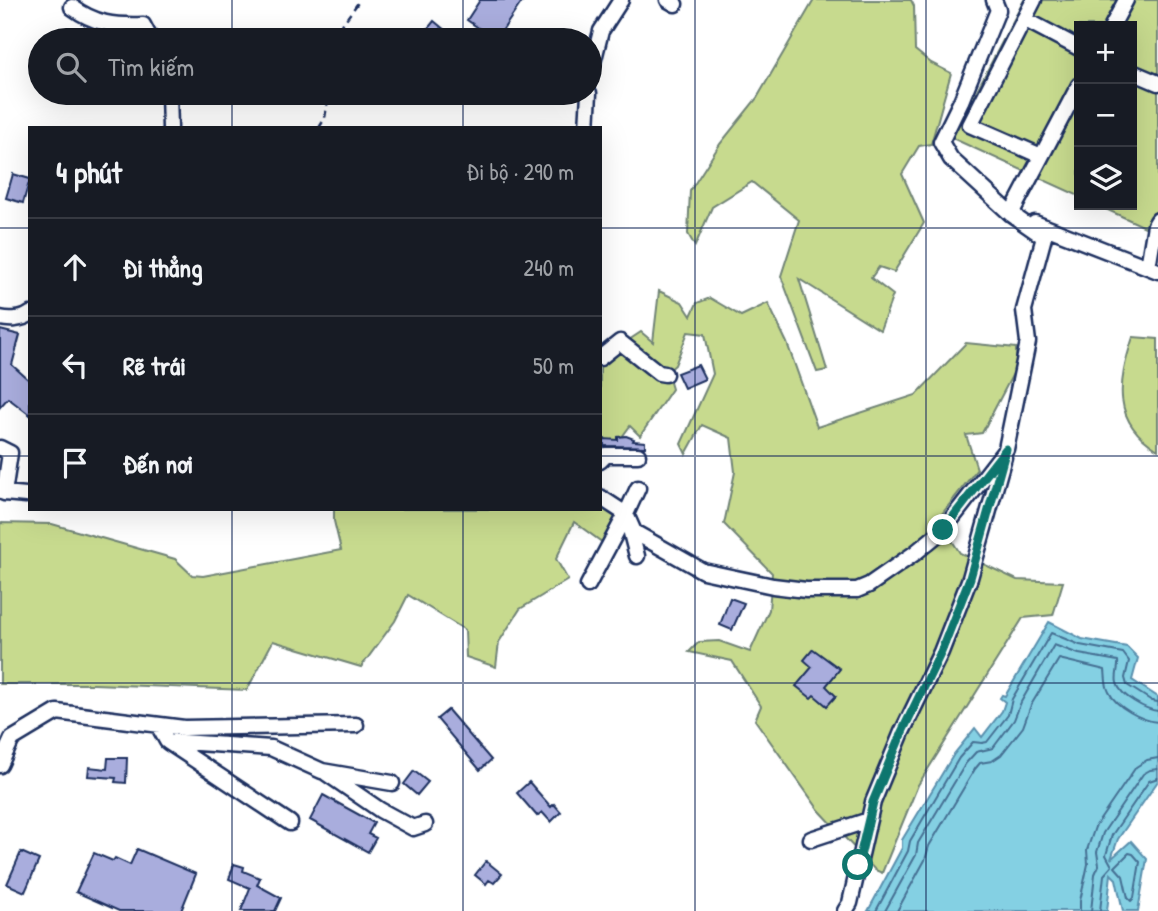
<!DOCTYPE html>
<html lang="vi">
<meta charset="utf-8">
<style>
:root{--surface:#171b24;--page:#242831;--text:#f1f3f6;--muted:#9ea1a6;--line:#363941}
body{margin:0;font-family:"Patrick Hand",sans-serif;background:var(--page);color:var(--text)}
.controls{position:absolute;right:21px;top:21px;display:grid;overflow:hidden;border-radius:0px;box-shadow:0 7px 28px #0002}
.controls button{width:63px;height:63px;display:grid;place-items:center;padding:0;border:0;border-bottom:2px solid var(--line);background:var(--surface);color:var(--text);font:35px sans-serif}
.stop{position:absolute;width:21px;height:21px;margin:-16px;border:5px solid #0f766e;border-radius:50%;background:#fff}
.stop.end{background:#0f766e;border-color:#fff;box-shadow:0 2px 7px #0008}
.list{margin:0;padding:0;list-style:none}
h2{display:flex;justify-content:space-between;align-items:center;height:91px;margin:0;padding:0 28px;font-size:30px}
h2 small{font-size:23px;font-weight:400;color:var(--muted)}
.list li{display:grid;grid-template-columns:46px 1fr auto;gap:21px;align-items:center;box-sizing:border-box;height:98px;padding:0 28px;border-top:2px solid var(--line)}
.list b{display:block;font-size:26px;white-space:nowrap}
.list em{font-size:23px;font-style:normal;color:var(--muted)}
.icon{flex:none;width:38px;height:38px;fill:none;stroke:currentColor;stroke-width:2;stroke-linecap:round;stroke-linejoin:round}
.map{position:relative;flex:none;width:1158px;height:911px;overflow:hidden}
.search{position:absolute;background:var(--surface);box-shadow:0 7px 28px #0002;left:28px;top:28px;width:574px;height:77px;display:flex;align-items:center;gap:18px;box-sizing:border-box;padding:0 24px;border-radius:38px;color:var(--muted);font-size:26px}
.panel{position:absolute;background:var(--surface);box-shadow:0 7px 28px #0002;left:28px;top:126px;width:574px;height:385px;border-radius:0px}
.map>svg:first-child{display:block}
.green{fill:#c7da8e;stroke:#718476;stroke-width:2}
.water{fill:#84d0e3;stroke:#5a90ae;stroke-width:2}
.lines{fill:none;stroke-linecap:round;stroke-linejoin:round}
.shore{stroke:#456f93;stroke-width:2}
.building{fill:#a9addd;stroke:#1b2f5e;stroke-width:2}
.minor-casing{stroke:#1b2f5e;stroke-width:19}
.path{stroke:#1b2f5e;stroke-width:2.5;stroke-dasharray:7 5;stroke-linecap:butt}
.minor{stroke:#fff;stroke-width:14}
.route{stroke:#0f766e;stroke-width:9}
.grid{fill:none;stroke:#1b2f5e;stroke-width:2;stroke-opacity:0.55}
</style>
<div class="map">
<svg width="1158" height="911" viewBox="0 0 1158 911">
<rect width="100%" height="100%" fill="#fff"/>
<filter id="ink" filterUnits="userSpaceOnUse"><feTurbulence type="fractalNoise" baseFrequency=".0143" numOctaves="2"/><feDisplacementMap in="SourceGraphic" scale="14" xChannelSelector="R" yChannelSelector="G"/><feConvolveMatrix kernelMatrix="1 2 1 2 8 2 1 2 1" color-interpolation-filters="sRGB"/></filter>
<g filter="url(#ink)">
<path class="green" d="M814 0H911L914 6 915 50 931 63 951 73 931 144 919 146 902 174 924 223 894 272 879 267 871 278 893 295 880 330 799 279 827 370 817 372 781 276 799 220 752 182 712 207 695 246 688 234 690 191 720 144 757 98Z
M1024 0H1158V233L1097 205H1132V26H1079V196L952 138Z
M659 291 682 302 691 316 697 303 710 298 741 316 768 303 787 343 817 427 916 395 966 343 1016 348V368L982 433 966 435 977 469 938 519 960 553 1017 580 1063 582 1053 615 1023 618 918 785 882 873 875 870 819 810 755 720 761 706 732 661 689 652 699 642 719 641 750 652 769 610 772 573 724 524 735 472 731 438 702 425 686 454 681 444 713 374 705 334 688 332 675 365 667 372 672 389 640 436 630 426 605 460 600 472V359L641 332 653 342Z
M1133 337 1158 339V450C1111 421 1118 383 1133 337Z
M600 498 626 515 606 545 574 522 556 559 568 580 520 609 499 642 496 667 466 657 465 630 408 595 395 621 361 667 273 641 247 690 94 684H0V523L52 524 175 559 192 575 203 576 341 550 334 521V509H600Z"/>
<path class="water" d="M1049 622 1082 639 1127 647 1138 658 1132 680 1158 697V781L1118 839 1111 859 1131 841 1147 859 1138 911H1123L1116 879 1111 874 1107 911H868L902 848V840L954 754 975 728 982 737 1002 711 1005 702 1000 698 1002 695 1005 696Z"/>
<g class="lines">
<path class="shore" d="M1129 853 1133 854 1140 862 1134 898 1131 901 1128 898 1123 876 1115 867Z
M876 911 908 851 910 841 959 758 973 742 982 743 987 742 1008 715 1012 699 1051 633 1080 645 1123 653 1129 661 1125 678 1127 685 1152 701 1158 702
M885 911 916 855 918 843 966 763 976 752 993 748 1014 720 1021 702 1054 645 1079 654 1118 661C1119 668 1115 676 1117 683 1120 696 1146 710 1158 711
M897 911 925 860 929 846 975 769 980 763 992 761 1001 755 1023 727 1031 705 1059 659 1105 670C1106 677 1105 685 1109 692 1116 707 1142 721 1158 722
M1080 911V901L1088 864 1087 850 1095 827 1136 767 1147 760 1158 758
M1091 911 1095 874 1099 865 1097 852 1103 833 1143 774 1150 770 1158 769
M1100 911 1104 875 1112 866 1106 855 1112 835 1149 781 1158 778"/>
</g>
<path class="building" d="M480 0H523L496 40 467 20Z
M434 21 457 40H435L425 32Z
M13 174 30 179 23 203 6 198Z
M0 330 20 335 12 365 30 381V415L8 398 0 407Z
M698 365 705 379 684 388 677 373Z
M626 436 634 439 633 441 645 442V447L604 446V439L618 440V437Z
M730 598 744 603 732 630 720 625Z
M813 649 840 669 826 686 836 696 827 706 814 695 811 698 796 686 812 667 804 660Z
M448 710 491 760 480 770 437 719Z
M108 758H127L126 783 115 782 116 778 88 776 89 767 107 769Z
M414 771 428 782 417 795 404 784Z
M529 782 551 807 554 804 561 812 551 822 542 812 537 816 517 793Z
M323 795 374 823 368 834 376 838 368 852 310 820Z
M137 849 196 874 181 911H119L76 892 94 853 113 861 115 858 130 865Z
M21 852 39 860 25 892 7 884Z
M486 861 502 874 494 883 489 880 486 884 475 875Z
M234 864 244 867 243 871 260 878 257 885 281 898 275 911H241L250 888 229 879Z"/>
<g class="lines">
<defs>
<path id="minor" d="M668 0 675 4
M994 0 998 10 961 101 941 142 951 159 1011 214 1016 216
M1034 0 970 125 1041 156
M72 7C95 24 114 26 143 25L151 40
M1024 19 1079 48
M1112 26 1126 0
M1132 72 1158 83
M590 75 601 31 621 0
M169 93 170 128
M587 128 589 93
M1035 223 1158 271
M1148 267 1155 225 1158 220
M0 318C9 320 22 320 30 314
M600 358 620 342 659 373 665 374
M0 448 10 453 4 493 26 495
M600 461 606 455H638
M600 497 626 514 634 532 703 571 773 586 806 590H857L869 585 915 553 943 530 1006 449 1028 342 1024 310 1044 237 1011 214 1079 85
M626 514 638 488
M588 585 626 514 637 556
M158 725 167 741 271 748 322 771 392 783
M168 742 290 823
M0 765 12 739 57 712 184 728 356 725
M326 773 380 810 413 828 425 824
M811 839 869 820
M845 911 850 903 873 802 902 732 941 652 970 578 1004 457"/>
</defs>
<use href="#minor" class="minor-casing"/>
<path class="path" d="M336 40 341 26 360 0
M319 128 325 118 329 93"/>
<use href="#minor" class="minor"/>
</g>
</g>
<g class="lines" filter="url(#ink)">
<path class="route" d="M858 865 873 802 902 732 941 652 970 578 1006 449 943 530"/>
</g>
<path class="grid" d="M232 0V40M463 0V40M695 0V911M926 0V911M232 93V128M463 93V128M0 228H30M600 228H1158M0 456H30M600 456H1158M232 509V911M463 509V911M0 683H1158"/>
</svg>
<div class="controls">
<button>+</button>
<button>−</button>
<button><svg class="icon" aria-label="layers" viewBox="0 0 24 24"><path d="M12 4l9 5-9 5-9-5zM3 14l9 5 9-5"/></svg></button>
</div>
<div class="stop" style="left:858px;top:865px"></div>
<div class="stop end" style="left:943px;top:530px"></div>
<div class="search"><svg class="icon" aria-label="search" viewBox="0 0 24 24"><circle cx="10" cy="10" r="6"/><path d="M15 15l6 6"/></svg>Tìm kiếm</div>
<section class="panel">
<h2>4 phút<small>Đi bộ · 290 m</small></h2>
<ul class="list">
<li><svg class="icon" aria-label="ahead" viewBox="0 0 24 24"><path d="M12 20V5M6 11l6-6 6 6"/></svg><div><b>Đi thẳng</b></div><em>240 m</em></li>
<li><svg class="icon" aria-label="left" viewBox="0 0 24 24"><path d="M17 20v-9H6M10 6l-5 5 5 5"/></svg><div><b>Rẽ trái</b></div><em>50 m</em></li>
<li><svg class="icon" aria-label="arrive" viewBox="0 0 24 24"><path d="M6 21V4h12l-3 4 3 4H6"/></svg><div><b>Đến nơi</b></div></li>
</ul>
</section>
</div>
